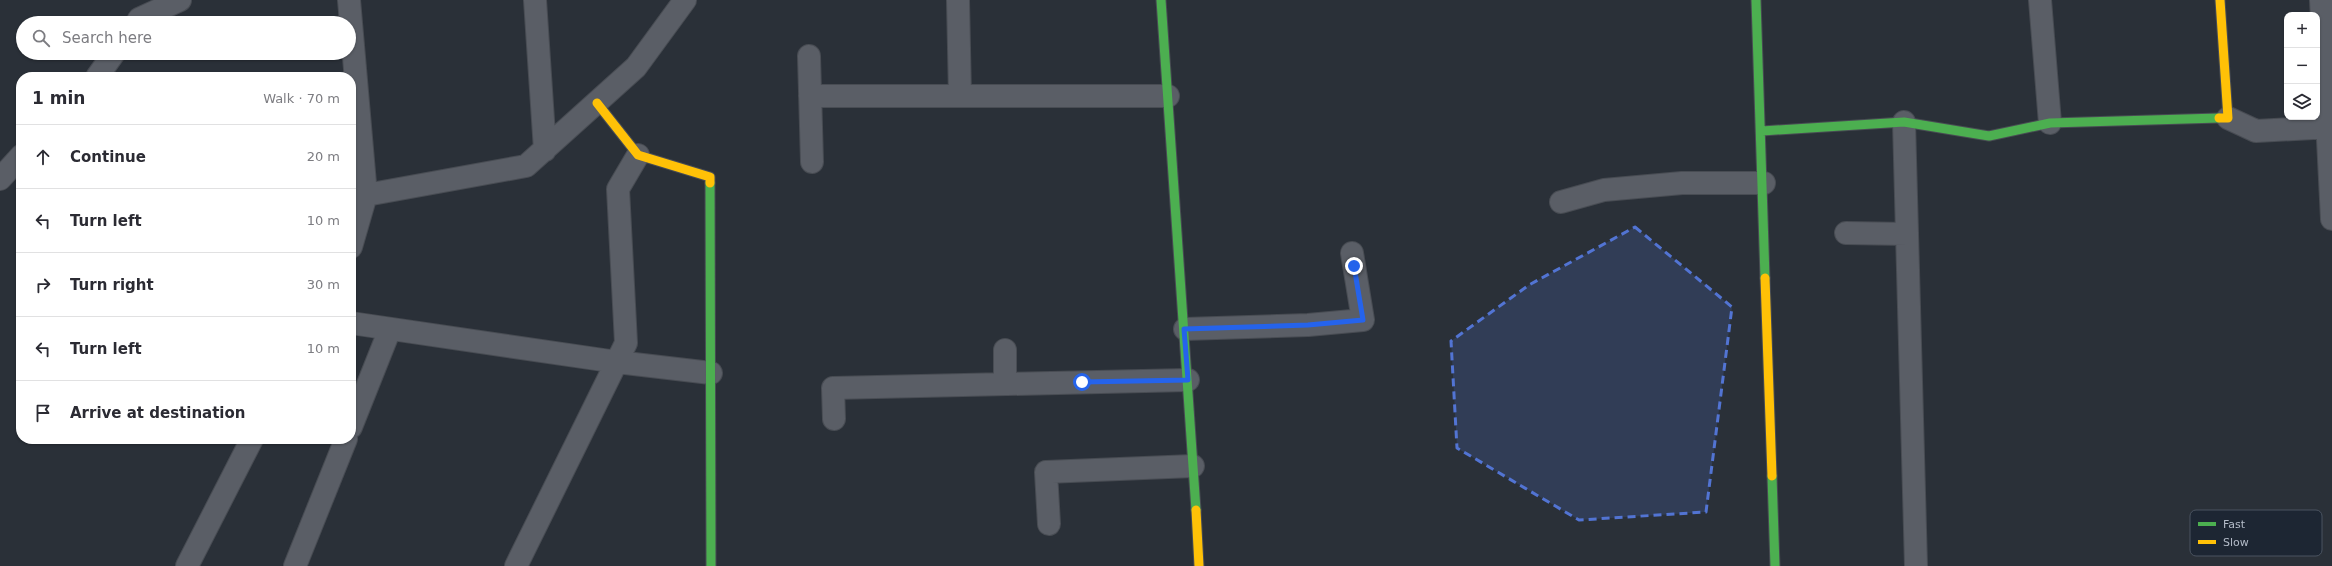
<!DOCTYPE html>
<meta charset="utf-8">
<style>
:root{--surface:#fff;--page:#f2f2f3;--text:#2b2b33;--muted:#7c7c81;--line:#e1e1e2}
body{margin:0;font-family:"DejaVu Sans",sans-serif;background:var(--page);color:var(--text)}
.controls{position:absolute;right:12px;top:12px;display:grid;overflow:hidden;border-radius:8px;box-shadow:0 1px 3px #0004}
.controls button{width:36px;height:36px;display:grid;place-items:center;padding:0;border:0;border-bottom:1px solid var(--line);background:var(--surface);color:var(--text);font:20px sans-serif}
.stop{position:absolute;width:12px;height:12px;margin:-9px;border:3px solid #2563eb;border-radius:50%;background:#fff}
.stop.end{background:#2563eb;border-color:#fff;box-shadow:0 1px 4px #0008}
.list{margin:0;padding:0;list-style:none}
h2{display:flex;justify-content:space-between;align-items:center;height:52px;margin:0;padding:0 16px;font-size:17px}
h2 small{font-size:13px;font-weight:400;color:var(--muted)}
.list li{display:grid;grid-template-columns:26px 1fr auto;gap:12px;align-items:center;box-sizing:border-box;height:64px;padding:0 16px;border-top:1px solid var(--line)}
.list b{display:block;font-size:15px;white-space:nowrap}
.list em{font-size:13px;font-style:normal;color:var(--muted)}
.icon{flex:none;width:22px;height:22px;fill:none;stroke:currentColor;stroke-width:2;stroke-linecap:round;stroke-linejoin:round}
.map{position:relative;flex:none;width:2332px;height:566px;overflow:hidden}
.search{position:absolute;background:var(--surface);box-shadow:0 1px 3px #0004;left:16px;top:16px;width:340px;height:44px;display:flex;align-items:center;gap:10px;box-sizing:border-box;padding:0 14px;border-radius:22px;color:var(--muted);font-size:15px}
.panel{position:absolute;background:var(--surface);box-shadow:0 1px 3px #0004;left:16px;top:72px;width:340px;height:372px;border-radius:16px}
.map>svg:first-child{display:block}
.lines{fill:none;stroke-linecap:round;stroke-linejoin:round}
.street-casing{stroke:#484c53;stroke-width:24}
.fast-casing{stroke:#484c53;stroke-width:11}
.slow-casing{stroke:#484c53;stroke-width:11}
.street{stroke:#5a5e66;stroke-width:22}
.fast{stroke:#4caf50;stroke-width:9}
.slow{stroke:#ffc107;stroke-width:9}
.route{stroke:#2563eb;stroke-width:5}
.marked{fill:#5274d3;fill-opacity:0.2;stroke:#5274d3;stroke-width:3;stroke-dasharray:8 5;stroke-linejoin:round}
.key{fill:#1d2633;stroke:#4a5360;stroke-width:1}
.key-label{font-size:11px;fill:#b4bcc9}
</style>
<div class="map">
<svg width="2332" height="566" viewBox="0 0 2332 566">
<rect width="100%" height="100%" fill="#2a3038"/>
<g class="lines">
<defs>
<path id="street" d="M349 0 366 195 351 247
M535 0 545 150
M958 0 960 96
M2040 0 2050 123
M2321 0 2332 219
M137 23 139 19 180 0
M809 56 812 162
M97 77 114 53
M810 96H1168
M2228 118 2256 131 2332 127
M1904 122 1916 566
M0 179 21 156
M366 195 526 166 636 67 685 0
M1561 202 1604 190 1682 183H1764
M1846 233 1907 234
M351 323 617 362 711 373
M1185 329 1308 325 1363 320 1352 253
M1005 350V384
M834 419 833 388 1188 380
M351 427 390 329
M1049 524 1046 472 1193 466
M187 566 252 439
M295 566 346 439
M516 566 626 343 618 189 638 155"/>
<path id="fast" d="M1161 0 1196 510
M1756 0 1765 278
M1762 131 1904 122 1989 136 2050 123 2219 118
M710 183 711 566
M1772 476 1775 566"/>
<path id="slow" d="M597 103 638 155 710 177V183
M2219 118H2228L2220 0
M1765 278 1772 476
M1196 510 1199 566"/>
</defs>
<use href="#street" class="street-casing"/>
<use href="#fast" class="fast-casing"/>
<use href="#slow" class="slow-casing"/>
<use href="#street" class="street"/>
<use href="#fast" class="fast"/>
<use href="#slow" class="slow"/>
</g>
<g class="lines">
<path class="route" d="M1082 382 1188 380 1184 329 1308 325 1363 320 1354 266"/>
</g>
<path class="marked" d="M1635 227 1732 307 1706 512 1579 520 1457 448 1451 341 1529 285Z"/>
<rect x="2190" y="510" width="132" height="46" rx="6" class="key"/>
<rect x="2198" y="522" width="18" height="4" fill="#4caf50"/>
<rect x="2198" y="540" width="18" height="4" fill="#ffc107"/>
<g class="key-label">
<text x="2223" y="528">Fast</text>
<text x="2223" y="546">Slow</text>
</g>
</svg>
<div class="controls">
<button>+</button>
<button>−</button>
<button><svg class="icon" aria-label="layers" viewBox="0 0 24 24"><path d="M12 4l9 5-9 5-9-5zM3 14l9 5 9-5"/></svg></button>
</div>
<div class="stop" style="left:1082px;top:382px"></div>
<div class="stop end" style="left:1354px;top:266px"></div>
<div class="search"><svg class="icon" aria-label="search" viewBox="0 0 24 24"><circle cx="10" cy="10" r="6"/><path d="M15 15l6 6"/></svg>Search here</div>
<section class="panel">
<h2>1 min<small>Walk · 70 m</small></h2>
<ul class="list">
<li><svg class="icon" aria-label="ahead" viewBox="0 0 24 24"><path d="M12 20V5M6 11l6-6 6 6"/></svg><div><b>Continue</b></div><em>20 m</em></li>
<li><svg class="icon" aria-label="left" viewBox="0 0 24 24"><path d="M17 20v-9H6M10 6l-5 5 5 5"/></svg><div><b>Turn left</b></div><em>10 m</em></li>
<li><svg class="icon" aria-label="right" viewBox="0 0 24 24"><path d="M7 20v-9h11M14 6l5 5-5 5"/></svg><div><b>Turn right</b></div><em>30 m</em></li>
<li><svg class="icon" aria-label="left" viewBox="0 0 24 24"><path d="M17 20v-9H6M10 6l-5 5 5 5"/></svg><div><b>Turn left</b></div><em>10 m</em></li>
<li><svg class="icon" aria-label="arrive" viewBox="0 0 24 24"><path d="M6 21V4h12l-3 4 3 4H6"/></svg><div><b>Arrive at destination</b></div></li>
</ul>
</section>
</div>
